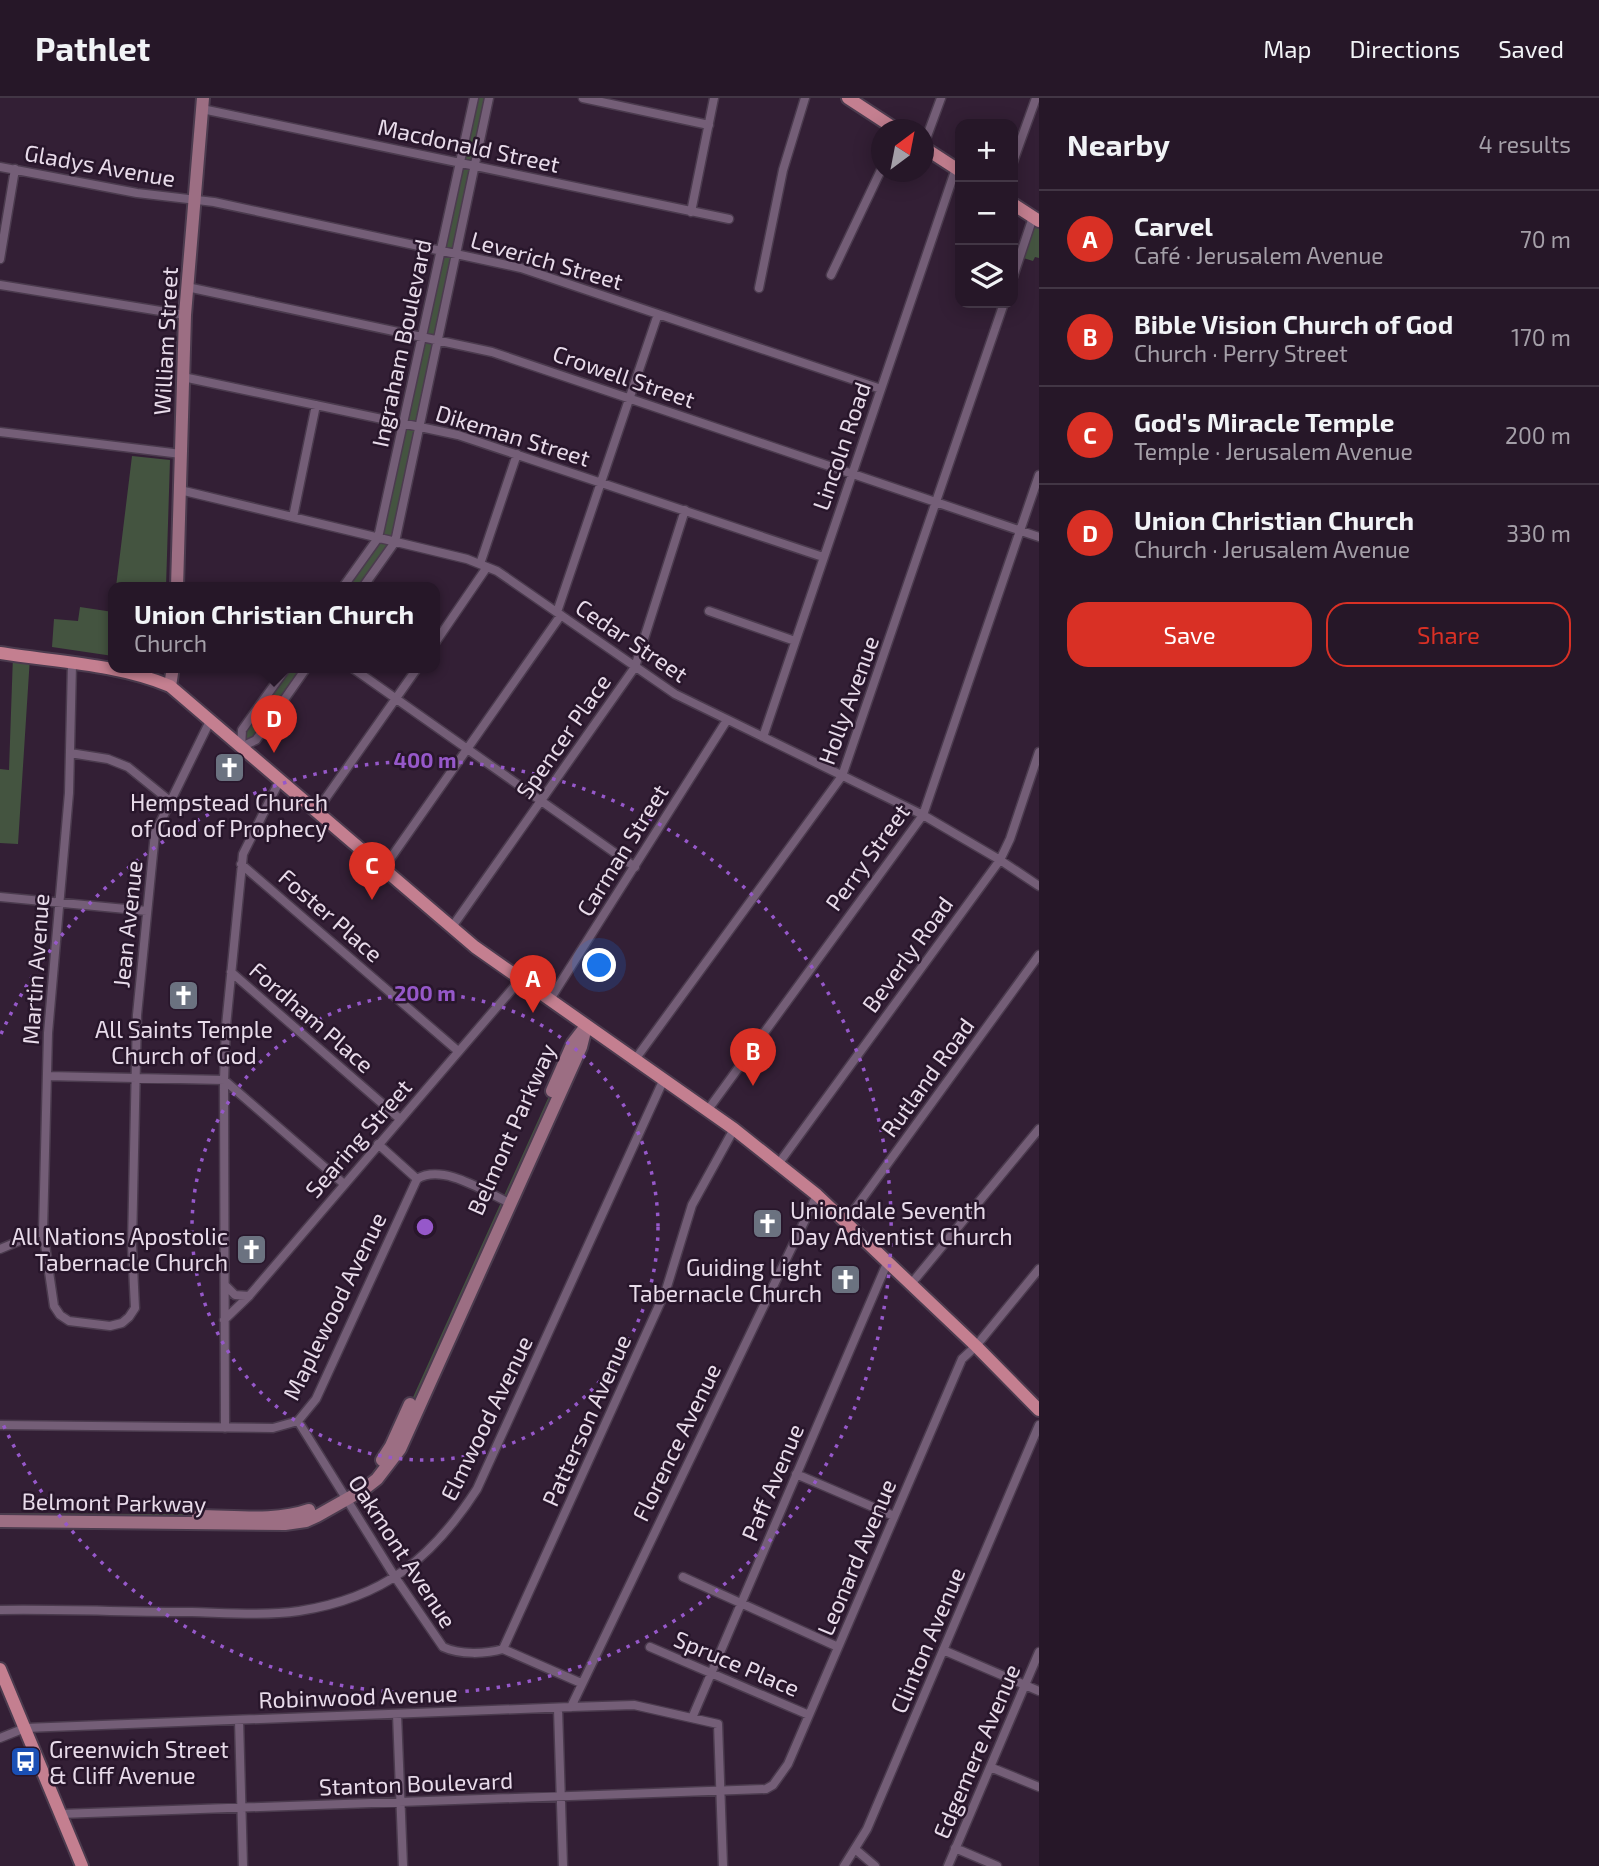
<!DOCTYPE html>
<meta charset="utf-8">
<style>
:root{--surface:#261728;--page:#2e2030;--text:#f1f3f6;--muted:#a49fa8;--line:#423645;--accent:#d93025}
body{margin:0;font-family:"Exo 2",sans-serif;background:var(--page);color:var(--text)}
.controls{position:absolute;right:21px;top:21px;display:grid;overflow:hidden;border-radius:14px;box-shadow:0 4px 18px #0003}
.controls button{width:63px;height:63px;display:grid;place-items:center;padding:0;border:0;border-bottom:2px solid var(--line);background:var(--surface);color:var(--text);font:35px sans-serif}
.compass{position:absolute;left:871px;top:21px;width:63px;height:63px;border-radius:50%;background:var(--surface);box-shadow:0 4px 18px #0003;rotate:32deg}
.you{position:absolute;left:600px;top:868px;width:24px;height:24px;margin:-18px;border:5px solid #fff;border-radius:50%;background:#1a73e8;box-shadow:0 0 0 10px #1a73e833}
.badge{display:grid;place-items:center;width:46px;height:46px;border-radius:50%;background:var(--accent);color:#fff;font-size:23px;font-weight:700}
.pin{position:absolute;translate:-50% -58px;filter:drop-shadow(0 2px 4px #0008)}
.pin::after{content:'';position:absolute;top:37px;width:24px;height:21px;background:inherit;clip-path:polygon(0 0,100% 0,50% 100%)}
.popup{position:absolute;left:108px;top:484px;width:332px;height:91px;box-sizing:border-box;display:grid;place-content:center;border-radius:14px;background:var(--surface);filter:drop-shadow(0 2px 5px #0005);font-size:23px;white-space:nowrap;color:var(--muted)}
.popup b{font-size:26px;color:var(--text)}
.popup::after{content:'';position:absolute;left:50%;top:100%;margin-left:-14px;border:14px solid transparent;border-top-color:var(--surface)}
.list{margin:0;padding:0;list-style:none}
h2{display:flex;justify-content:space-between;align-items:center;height:91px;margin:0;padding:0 28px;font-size:30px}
h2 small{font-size:23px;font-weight:400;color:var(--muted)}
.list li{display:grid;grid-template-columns:46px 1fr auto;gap:21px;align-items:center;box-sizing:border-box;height:98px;padding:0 28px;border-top:2px solid var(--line)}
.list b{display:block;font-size:26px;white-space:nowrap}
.list p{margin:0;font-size:23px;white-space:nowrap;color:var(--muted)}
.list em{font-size:23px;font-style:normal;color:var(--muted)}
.actions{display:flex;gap:14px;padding:21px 28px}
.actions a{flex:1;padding:16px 0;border:2px solid var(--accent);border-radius:21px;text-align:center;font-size:24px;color:var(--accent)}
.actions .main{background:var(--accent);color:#fff}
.icon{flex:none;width:38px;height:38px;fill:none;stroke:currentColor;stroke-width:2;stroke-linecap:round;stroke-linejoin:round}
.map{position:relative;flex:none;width:1039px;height:1768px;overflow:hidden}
header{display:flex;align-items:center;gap:42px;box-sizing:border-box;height:98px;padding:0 35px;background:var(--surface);border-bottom:2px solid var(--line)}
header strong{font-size:33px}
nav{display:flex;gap:38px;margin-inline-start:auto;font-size:24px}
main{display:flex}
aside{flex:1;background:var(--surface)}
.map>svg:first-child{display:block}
.green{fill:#445440}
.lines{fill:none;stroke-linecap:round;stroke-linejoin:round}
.street-casing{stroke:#4b3b4e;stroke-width:11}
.secondary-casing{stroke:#4b3b4e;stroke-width:16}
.primary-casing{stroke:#4b3b4e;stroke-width:16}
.street{stroke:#745e77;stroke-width:8}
.secondary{stroke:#9c6e83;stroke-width:12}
.primary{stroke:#c47f90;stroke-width:12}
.ring{fill:none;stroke:#9658ca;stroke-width:3.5;stroke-dasharray:3.5 7}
.labels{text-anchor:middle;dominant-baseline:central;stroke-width:5;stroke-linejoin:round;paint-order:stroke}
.street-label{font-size:23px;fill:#e8dbea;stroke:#28162b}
.poi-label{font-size:23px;fill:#e8dbea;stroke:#28162b}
.centre{fill:#9658ca;stroke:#28162b;stroke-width:3.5}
.ring-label{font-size:21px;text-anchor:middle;font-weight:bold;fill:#9658ca;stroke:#28162b;stroke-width:5;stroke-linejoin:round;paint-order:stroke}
</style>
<header>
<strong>Pathlet</strong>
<nav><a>Map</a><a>Directions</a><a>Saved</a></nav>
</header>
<main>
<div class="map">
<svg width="1039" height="1768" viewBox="0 0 1039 1768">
<rect width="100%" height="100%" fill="#331f35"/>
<path class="green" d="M474 0H489L395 444 363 489H343L378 440Z
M1033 119 1039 123V160L1035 159 1033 163 1020 159Z
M132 358 170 362 166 489H116Z
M80 509 113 514V558L52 549 54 521 78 523Z
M13 557 30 559 18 746 0 745V671L9 672Z
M287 569H307L256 642 241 649 242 632Z
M586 929 581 949 400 1351 377 1381 363 1392 317 1418 306 1423 285 1426 0 1423V1415L284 1417C301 1415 334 1409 348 1399 365 1386 379 1366 391 1348L573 945Z"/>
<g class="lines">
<defs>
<path id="street" d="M583 0 709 27
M202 11 729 121
M923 49 941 0
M1013 64 1036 0
M0 69 137 95 214 104 521 170 881 291
M691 114 714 0
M0 161 15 71
M831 177 881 72
M1013 179 1033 119
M0 187 185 217
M187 189 492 254 1039 439
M759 190 783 72 805 0
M183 279 458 337 823 459
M0 334 181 356
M180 392 467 461 497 473 675 596 923 717 1000 762 1039 788
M293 419 316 307
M480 466 517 356
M343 489 378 440 474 0
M363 489 395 444 489 0
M709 513 795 543
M557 514 658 216
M435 545 487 469
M72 566 69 695 48 935 43 1133 54 1208 60 1217 69 1223 110 1228 122 1225 129 1219 135 1210 132 1147 137 917 155 735 210 623
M351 569 635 769
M763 639 956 70
M241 649 256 642 307 569
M241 649 242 632 287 569
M70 655 108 661 128 669 170 703
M316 714 418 569
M241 766 458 953
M383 771 561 517
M0 799 147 813
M452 829 635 569 685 412
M231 874 400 1021
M549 903 727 622
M634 963 842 678 1004 205
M47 978 224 982 344 1086
M707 1013 923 717 1039 377
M378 1046 417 1081
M779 1065 1000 762 1010 741 1039 654
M846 1123 1039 857
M0 1151 43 1133
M911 1186 1039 1031
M225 1187 235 1197 249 1198
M224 1222 249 1198 520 882
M298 1323 395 1479 443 1549C460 1557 486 1556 503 1551L581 1585
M0 1327 273 1330 298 1323 316 1301 417 1081C443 1065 485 1094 510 1105
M225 1330 224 982 226 928 243 756 280 682
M796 1376 894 1418
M683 1479 838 1549
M0 1512C64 1511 128 1514 192 1514 227 1515 264 1518 299 1513 383 1500 432 1461 477 1391L663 983
M650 1549 809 1617
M503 1551 666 1192 692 1107 734 1031
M943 1552 1039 1593
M571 1609 817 1097
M558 1611 563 1768
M397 1616 403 1768
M692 1620 888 1163
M239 1622 243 1768
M0 1640 25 1630 571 1609 634 1607 718 1626 723 1768
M990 1669 1039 1689
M60 1716 766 1691 773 1687 788 1666 962 1261 976 1248 1039 1171
M955 1750 997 1768
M855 1751 875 1768
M844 1768 867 1731 1039 1327
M948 1768 1039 1554"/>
<path id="secondary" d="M177 489 185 217 203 0
M170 588 173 569
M552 993 573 945 583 932
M382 1362 391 1348 410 1306
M198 1418C234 1418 275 1424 309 1412
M0 1423 285 1426 306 1423 317 1418 363 1392 377 1381 400 1351 581 949 586 929"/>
<path id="primary" d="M848 0 897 32
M923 49 960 73
M1013 106 1039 123
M0 555C57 564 117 566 170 588L475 849 734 1031 817 1097 976 1248 1039 1312
M0 1571 82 1768"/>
</defs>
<use href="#street" class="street-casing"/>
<use href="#secondary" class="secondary-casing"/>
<use href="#primary" class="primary-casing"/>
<use href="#street" class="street"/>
<use href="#secondary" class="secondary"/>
<use href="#primary" class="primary"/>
</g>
<g class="ring">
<circle cx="425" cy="1129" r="233"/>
<path d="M1 936A466 466 0 1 1 1 1322"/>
</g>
<defs>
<symbol id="church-square" viewBox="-11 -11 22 22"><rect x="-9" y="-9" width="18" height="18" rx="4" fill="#6b7280" stroke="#28162b"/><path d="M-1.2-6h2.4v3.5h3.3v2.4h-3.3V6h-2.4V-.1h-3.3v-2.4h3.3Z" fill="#fff"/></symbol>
<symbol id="bus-square" viewBox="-11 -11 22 22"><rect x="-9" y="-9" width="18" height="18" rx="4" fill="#1a4fb4" stroke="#28162b"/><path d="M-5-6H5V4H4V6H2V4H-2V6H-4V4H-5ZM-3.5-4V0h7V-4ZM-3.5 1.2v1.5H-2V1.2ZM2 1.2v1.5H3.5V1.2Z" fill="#fff"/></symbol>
</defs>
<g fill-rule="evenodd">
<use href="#church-square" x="212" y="652" width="35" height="35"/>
<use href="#church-square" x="166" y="880" width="35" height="35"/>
<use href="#church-square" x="750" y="1108" width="35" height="35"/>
<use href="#church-square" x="234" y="1134" width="35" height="35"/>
<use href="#church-square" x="828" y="1164" width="35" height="35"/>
<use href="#bus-square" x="8" y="1646" width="35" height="35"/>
</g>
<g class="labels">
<g class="street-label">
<text transform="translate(469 47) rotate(12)">Macdonald Street</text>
<text transform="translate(100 67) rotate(10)">Gladys Avenue</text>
<text transform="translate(547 162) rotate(16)">Leverich Street</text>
<text transform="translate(165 243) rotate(-87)">William Street</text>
<text transform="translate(401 245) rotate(-78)">Ingraham Boulevard</text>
<text transform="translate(624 278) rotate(19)">Crowell Street</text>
<text transform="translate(513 337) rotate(17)">Dikeman Street</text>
<text transform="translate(841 348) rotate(-71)">Lincoln Road</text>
<text transform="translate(632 542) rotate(34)">Cedar Street</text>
<text transform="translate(848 602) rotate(-70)">Holly Avenue</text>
<text transform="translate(563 638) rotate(-55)">Spencer Place</text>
<text transform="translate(622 752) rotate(-58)">Carman Street</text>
<text transform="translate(867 759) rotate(-54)">Perry Street</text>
<text transform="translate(331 817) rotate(41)">Foster Place</text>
<text transform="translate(127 826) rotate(-84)">Jean Avenue</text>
<text transform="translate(907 856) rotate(-54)">Beverly Road</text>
<text transform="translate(35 871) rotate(-86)">Martin Avenue</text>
<text transform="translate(312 919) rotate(41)">Fordham Place</text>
<text transform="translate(927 979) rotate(-54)">Rutland Road</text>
<text transform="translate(511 1031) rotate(-66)">Belmont Parkway</text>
<text transform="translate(358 1040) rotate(-49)">Searing Street</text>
<text transform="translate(334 1208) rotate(-64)">Maplewood Avenue</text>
<text transform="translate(486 1320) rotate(-64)">Elmwood Avenue</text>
<text transform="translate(586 1322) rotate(-66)">Patterson Avenue</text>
<text transform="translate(676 1344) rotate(-64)">Florence Avenue</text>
<text transform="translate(772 1384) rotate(-67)">Paff Avenue</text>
<text transform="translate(114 1404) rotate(1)">Belmont Parkway</text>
<text transform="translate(403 1453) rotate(57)">Oakmont Avenue</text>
<text transform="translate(856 1459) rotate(-67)">Leonard Avenue</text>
<text transform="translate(927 1542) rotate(-67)">Clinton Avenue</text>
<text transform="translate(737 1565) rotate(23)">Spruce Place</text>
<text transform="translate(358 1598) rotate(-2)">Robinwood Avenue</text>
<text transform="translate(976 1653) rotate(-67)">Edgemere Avenue</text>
<text transform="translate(416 1685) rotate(-2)">Stanton Boulevard</text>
</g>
<g class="poi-label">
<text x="229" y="704">Hempstead Church<tspan x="229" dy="26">of God of Prophecy</tspan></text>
<text x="184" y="931">All Saints Temple<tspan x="184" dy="26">Church of God</tspan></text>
<text x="790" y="1112" text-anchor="start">Uniondale Seventh<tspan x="790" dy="26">Day Adventist Church</tspan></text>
<text x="228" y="1138" text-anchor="end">All Nations Apostolic<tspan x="228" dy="26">Tabernacle Church</tspan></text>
<text x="822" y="1169" text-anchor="end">Guiding Light<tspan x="822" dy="26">Tabernacle Church</tspan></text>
<text x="49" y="1651" text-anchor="start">Greenwich Street<tspan x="49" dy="26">&amp; Cliff Avenue</tspan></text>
</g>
</g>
<circle cx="425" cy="1129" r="10" class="centre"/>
<g class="ring-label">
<text x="425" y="670">400 m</text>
<text x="425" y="903">200 m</text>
</g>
</svg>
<div class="controls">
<button>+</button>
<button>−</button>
<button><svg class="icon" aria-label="layers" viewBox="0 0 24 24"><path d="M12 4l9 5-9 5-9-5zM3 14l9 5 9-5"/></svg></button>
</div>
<svg class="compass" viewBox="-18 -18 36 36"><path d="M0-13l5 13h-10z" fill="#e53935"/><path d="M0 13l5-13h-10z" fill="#a49fa8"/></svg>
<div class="you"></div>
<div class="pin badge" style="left:533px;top:915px">A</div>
<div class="pin badge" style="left:753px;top:988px">B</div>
<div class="pin badge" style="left:372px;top:802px">C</div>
<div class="pin badge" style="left:274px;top:655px">D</div>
<div class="popup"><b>Union Christian Church</b>Church</div>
</div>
<aside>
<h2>Nearby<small>4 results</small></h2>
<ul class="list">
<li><span class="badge">A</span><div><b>Carvel</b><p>Café · Jerusalem Avenue</p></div><em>70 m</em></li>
<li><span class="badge">B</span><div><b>Bible Vision Church of God</b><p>Church · Perry Street</p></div><em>170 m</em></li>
<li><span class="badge">C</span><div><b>God's Miracle Temple</b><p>Temple · Jerusalem Avenue</p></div><em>200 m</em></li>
<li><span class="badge">D</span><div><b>Union Christian Church</b><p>Church · Jerusalem Avenue</p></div><em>330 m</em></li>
</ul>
<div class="actions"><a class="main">Save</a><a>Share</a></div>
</aside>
</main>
